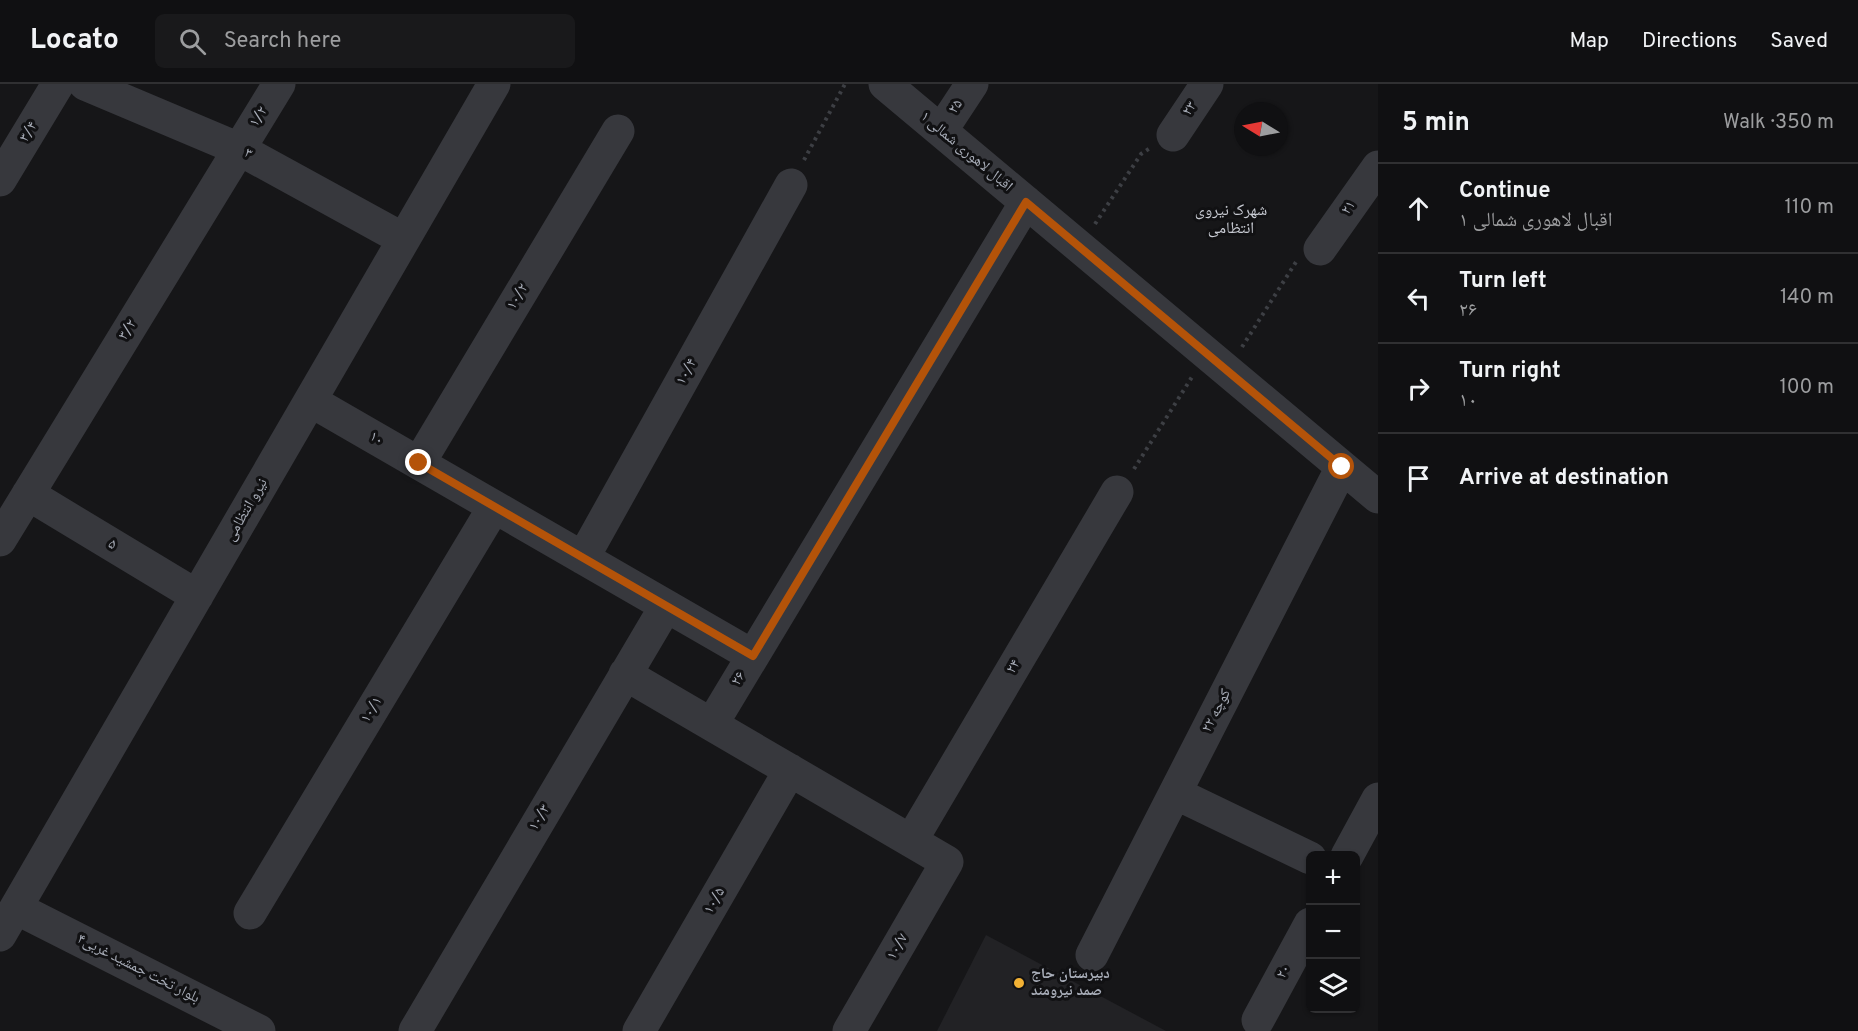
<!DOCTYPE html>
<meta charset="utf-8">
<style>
:root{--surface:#101012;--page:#19191b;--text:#f1f3f6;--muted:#9c9d9f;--line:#303032}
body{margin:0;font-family:Overpass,"Noto Naskh Arabic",sans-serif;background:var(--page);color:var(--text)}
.controls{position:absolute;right:18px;bottom:18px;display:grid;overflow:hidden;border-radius:9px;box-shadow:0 2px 4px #0004}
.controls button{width:54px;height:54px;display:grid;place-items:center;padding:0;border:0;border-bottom:2px solid var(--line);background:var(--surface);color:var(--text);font:30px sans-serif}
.compass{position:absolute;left:1234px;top:18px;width:54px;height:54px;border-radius:50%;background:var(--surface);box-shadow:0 2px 4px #0004;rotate:280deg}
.stop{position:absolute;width:18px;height:18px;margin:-14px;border:4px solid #b45309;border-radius:50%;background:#fff}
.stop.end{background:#b45309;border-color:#fff;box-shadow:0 2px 6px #0008}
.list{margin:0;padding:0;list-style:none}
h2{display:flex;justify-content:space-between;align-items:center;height:78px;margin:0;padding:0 24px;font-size:26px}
h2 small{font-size:20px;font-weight:400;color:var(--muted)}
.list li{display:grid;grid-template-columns:39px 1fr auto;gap:18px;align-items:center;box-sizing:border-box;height:90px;padding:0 24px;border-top:2px solid var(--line)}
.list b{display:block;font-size:22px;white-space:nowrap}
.list p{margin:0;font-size:20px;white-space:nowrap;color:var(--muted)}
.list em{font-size:20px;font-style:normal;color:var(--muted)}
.icon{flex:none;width:33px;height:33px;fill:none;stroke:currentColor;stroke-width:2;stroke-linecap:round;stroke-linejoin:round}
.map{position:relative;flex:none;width:1378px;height:947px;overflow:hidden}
header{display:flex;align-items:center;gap:36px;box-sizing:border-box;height:84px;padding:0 30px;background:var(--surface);border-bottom:2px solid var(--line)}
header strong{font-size:28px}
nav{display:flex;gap:33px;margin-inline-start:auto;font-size:21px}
.search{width:420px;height:54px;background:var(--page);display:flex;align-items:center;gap:15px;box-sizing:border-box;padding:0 21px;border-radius:9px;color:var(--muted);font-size:22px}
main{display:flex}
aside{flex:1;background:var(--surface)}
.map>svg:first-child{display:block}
.built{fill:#222225}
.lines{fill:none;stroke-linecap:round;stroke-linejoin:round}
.path{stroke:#3d3f44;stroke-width:4;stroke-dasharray:3 4.5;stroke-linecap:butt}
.minor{stroke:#37383d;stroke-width:33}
.route{stroke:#b45309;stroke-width:8}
.poi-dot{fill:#f2b134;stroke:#111113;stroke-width:2}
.labels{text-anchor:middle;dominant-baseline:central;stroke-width:6;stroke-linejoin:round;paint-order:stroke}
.street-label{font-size:15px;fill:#a8adb8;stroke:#111113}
.poi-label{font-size:15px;font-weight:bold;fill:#a8adb8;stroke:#111113;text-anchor:start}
.neighbourhood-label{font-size:16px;fill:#c9ccd4;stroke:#111113}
</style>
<header>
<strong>Locato</strong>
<div class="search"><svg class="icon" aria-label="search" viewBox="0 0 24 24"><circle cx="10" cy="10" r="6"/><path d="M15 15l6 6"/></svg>Search here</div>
<nav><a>Map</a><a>Directions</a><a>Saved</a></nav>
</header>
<main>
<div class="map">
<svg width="1378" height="947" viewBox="0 0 1378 947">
<rect width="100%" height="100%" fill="#161618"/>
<path class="built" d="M986 851 1166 947H937Z"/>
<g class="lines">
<path class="path" d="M804 76 845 0
M1095 140 1141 70 1150 64
M1242 263 1296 178
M1134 385 1192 293"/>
<path class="minor" d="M85 0 239 65 403 155
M885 0 1378 413
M941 47 972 0
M1173 51 1207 0
M0 96 58 0
M1320 165 1378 83
M311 317 753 572
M419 379 618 47
M28 410 197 512
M0 456 279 0
M583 474 791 101
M625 590 947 778 849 947
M712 640 1026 118
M1175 709 1310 774
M911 757 1117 408
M1347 772 1378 715
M16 824 259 947
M250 829 494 423
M0 851 494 0
M1092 871 1342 383
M1258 936 1310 840
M415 947 666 522
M639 947 790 686"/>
</g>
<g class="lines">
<path class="route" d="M419 379 753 572 1026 118 1342 383"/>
</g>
<circle class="poi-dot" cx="1019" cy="899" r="6"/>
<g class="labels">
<g class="street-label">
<text transform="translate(956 23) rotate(-56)">۲۵</text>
<text transform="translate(1190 25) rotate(-56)">۲۳</text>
<text transform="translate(259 33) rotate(-58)">۱/۲</text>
<text transform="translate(29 48) rotate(-59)">۳/۴</text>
<text transform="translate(966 68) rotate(40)">اقبال لاهوری شمالی ۱</text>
<text transform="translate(248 70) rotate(29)">۳</text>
<text transform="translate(1349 124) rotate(-55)">۲۱</text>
<text transform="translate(518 213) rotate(-59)">۱۰/۲</text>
<text transform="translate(128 246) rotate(-58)">۳/۲</text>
<text transform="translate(687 288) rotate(-61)">۱۰/۴</text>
<text transform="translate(376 355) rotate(30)">۱۰</text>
<text transform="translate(247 426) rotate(-60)">نیرو انتظامی</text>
<text transform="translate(112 461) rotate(31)">۵</text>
<text transform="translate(1014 583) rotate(-59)">۲۴</text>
<text transform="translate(739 595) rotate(-59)">۲۶</text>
<text transform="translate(372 626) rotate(-59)">۱۰/۱</text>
<text transform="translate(1217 627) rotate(-63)">کوچه ۲۲</text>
<text transform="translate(540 734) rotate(-59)">۱۰/۳</text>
<text transform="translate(715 817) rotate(-60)">۱۰/۵</text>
<text transform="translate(898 863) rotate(-60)">۱۰/۷</text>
<text transform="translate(138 885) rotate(27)">بلوار تخت جمشید غربی۴</text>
<text transform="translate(1284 888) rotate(-62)">۲۰</text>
</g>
<g class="poi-label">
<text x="1031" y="890">دبیرستان حاج<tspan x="1031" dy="17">صمد نیرومند</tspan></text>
</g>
<g class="neighbourhood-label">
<text x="1231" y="127">شهرک نیروی<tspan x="1231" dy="18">انتظامی</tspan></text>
</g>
</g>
</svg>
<div class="controls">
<button>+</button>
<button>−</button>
<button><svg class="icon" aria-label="layers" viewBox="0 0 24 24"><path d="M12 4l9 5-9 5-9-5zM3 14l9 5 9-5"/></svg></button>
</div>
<svg class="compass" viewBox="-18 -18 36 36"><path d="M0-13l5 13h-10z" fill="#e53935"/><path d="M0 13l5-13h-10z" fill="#9c9d9f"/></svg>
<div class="stop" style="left:1342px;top:383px"></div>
<div class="stop end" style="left:419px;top:379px"></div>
</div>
<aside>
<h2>5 min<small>Walk · 350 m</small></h2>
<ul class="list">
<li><svg class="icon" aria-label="ahead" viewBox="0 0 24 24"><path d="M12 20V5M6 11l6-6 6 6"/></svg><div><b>Continue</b><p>اقبال لاهوری شمالی ۱</p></div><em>110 m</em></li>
<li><svg class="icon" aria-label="left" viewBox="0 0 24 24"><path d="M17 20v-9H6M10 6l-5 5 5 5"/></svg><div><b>Turn left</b><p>۲۶</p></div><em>140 m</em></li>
<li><svg class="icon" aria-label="right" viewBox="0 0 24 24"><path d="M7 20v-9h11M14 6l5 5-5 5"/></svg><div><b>Turn right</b><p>۱۰</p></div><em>100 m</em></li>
<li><svg class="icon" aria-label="arrive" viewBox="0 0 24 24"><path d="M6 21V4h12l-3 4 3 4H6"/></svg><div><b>Arrive at destination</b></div></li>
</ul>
</aside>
</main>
